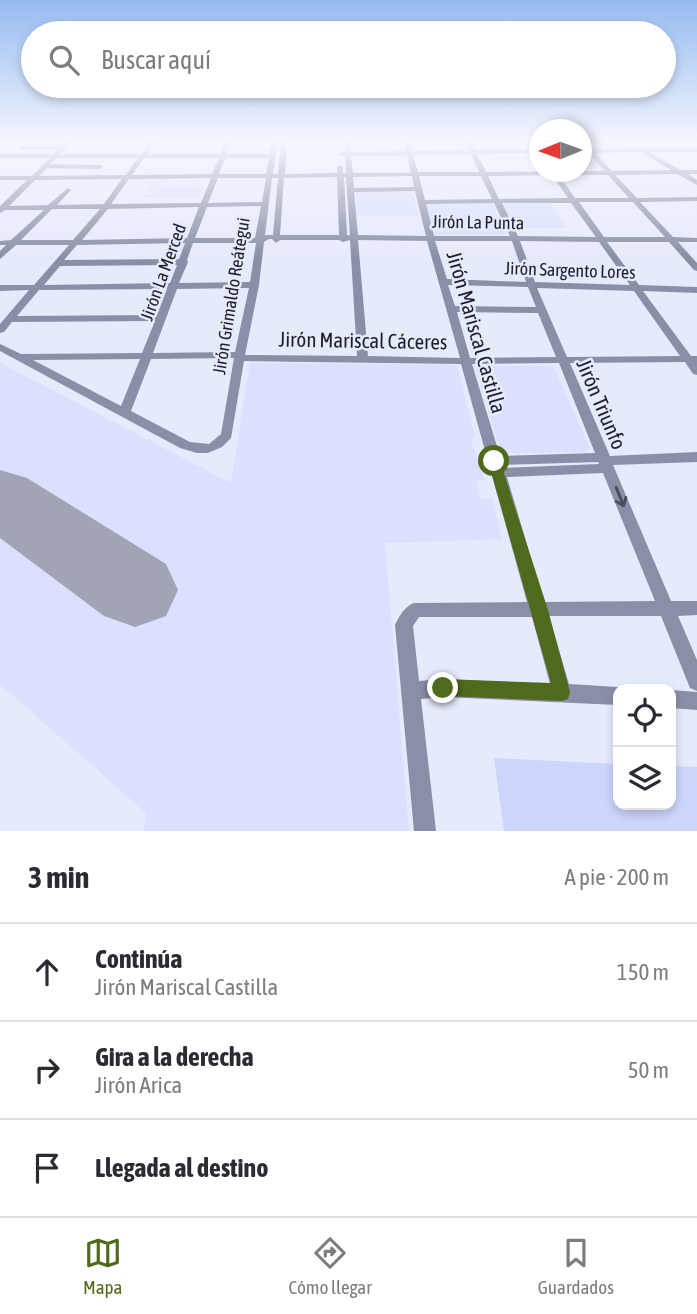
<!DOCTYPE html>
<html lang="es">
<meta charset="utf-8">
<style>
:root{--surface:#fff;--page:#f2f2f3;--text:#2b2b33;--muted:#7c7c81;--line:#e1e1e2;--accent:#4f6a1c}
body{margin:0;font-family:"Asap Condensed",sans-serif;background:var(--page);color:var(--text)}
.controls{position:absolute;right:21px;bottom:21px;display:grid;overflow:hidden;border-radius:14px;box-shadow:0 4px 10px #0003}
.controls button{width:63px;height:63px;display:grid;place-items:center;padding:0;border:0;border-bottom:2px solid var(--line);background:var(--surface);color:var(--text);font:35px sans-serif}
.compass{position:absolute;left:529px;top:119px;width:63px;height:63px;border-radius:50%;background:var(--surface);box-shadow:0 4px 10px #0003;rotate:269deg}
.stop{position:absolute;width:21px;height:21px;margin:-16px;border:5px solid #4f6a1c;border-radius:50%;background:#fff}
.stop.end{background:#4f6a1c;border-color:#fff;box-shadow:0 2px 7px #0008}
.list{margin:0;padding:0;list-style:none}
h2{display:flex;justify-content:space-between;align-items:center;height:91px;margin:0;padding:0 28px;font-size:30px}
h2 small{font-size:23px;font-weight:400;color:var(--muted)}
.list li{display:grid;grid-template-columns:46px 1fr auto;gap:21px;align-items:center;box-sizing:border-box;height:98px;padding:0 28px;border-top:2px solid var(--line)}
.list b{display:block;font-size:26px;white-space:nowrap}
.list p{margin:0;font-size:23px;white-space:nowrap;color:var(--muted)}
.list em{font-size:23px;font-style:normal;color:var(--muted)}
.icon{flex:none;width:38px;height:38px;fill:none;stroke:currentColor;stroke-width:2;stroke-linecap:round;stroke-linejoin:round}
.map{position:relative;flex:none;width:697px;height:831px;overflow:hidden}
.search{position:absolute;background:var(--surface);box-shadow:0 4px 10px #0003;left:21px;right:21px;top:21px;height:77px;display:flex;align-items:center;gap:18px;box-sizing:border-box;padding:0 24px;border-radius:38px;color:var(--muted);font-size:26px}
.sheet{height:385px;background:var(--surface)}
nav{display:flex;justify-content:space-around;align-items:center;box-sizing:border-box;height:98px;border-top:2px solid var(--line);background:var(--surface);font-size:19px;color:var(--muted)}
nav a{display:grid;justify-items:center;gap:4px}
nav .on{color:var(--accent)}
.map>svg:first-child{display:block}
.built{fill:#dae0fe}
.green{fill:#cdd5fd}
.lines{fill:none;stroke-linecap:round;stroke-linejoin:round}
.runway{fill:#a1a4b4;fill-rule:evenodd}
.minor{fill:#8a8fa7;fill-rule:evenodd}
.oneway{stroke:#494c5c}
.route{fill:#4f6a1c}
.labels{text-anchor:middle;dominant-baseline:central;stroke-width:5;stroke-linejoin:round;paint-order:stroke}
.far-street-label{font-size:18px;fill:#1d1f2a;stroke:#e6eafd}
.street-label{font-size:21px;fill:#1d1f2a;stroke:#e6eafd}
</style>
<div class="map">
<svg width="697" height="831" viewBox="0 0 697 831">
<rect width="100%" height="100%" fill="#e6eafd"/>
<path class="built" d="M155 179H168L164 186H205L200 198H143Z
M355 190H412L419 216H357Z
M549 202 566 228H515L503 204Z
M426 203H492L507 235H433Z
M0 363 231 483 250 363 457 365 475 437 470 438 485 480 476 481 480 499 492 498 502 539 385 543 409 831H144L146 813 0 684Z
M475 366H553L590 448 585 452 501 453Z"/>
<path class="green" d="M494 758 618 764V805H671V766L697 767V831H504Z"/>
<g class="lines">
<path class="runway" d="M0 470 27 478 166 564 178 590 166 616 135 627 104 616 0 538Z"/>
<path class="minor" d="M66 142H72L60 154H141L150 142H156L147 154H220L225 142H231L226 154H269L271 142H277L273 174H278L281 142H287L285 174 337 173V167L340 165 343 167V173H346L345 156 337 154 345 152 344 142H350L351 152 406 151 404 142H410L412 151 469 150 465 142H471L475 150 540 149V153L477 154 486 172 605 171 589 153 583 152V150L585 149 582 142H585L592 149 697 148V152H649L680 170H697V174H687L697 180V185L677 174 615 175 637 198 697 197V201L640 202 673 237 697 238V242H678L697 263V271L694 270 669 242H607L639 285 697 287V293L643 291 691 356H697V375L693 374 685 362 570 363 610 456 697 452V462L613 465 671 601H697V615L678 616 697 660V691L690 688 661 616H549L569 684 618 687 624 689H618V705L443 697 421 699 436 831H414L395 625C399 616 405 606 414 603L527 602 461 364 244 361 231 438 222 447 208 453H197L180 448 0 351V344L21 354 142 353 155 321 12 322 4 332 0 333V324L29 290 0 291V285H34L69 245H16L0 259V251L6 245H0V241L11 240 44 210H5L0 213V206L27 180H0V176H32L50 158H0V154H53L58 150H21L18 148 21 146H61ZM641 152 671 170 612 171 595 153ZM471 154 479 172H418L413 155ZM407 155 411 173H353L351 156ZM57 158H138L125 175 39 176 47 168 100 169 103 167 100 165 50 164ZM144 158H219L212 174 132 175ZM225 158H269L266 174H219ZM552 175 568 198 499 199 488 176ZM559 175H608L629 198H575ZM412 176 414 187 354 188 353 177ZM419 176H481L492 199 425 200ZM337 177 339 235H280L284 178ZM344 177H346L350 235H347ZM211 178 201 203 111 204 129 179ZM218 178H266L262 202 208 203ZM272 178H278L273 235H265ZM122 179 104 204 57 205 71 190 68 188 48 205 9 206 35 180ZM415 191 426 236 358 235 354 192ZM579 202H633L665 237H604ZM494 203 510 236H434L426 204ZM502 203H571L596 237 518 236ZM261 206 255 238H195L207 207ZM199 207 187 238 82 240 108 209ZM52 209H100L73 240H21ZM269 239H272L276 243 280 240H339L343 242 350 240 357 356 245 355 259 285 264 242ZM358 240 427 241 460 358 368 356ZM435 241H512L526 282 447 279ZM520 241 599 242 630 285 535 282ZM185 243 179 259 64 260 77 245ZM193 243H256L250 282 179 283 188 262 187 260ZM177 265 170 283 44 285 60 266ZM448 285 528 287 536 307 455 306ZM249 288 235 352 153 353 177 289ZM537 288 634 291 680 356 567 357ZM167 289 157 315 17 316 39 290ZM457 312 538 313 556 357 470 358ZM234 358 221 434 209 444 190 442 131 411 151 359ZM140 359 121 406 33 360ZM559 363 595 453 500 456 472 364ZM598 462 599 464 504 468 503 465ZM603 473 655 601 544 602 507 477ZM419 617H532L550 684 443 679 419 681 413 626Z
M671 690 697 692V710L671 708Z"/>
</g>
<defs><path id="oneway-shaft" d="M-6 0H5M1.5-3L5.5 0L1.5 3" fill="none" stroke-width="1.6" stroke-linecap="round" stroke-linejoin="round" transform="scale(1.75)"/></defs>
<use class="oneway" href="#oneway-shaft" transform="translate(620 497) rotate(68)"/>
<linearGradient id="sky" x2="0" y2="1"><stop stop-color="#95baf0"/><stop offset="0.55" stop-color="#f4f6fe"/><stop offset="1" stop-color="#f4f6fe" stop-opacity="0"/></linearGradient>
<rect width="697" height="258" fill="url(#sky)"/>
<path class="route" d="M494 457 500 461 548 610 570 692 568 699 562 701 443 696 436 694 434 688 436 682 443 679 551 683 488 461Z"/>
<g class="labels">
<g class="far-street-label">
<text transform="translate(478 222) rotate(1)">Jirón La Punta</text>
<text transform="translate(570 270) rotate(2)">Jirón Sargento Lores</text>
<text transform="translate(163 272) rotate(-70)">Jirón La Merced</text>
<text transform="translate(231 296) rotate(-81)">Jirón Grimaldo Reátegui</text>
</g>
<g class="street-label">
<text transform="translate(477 332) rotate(74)">Jirón Mariscal Castilla</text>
<text transform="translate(363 340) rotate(1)">Jirón Mariscal Cáceres</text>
<text transform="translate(602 404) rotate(67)">Jirón Triunfo</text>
</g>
</g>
</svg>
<div class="controls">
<button><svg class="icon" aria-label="locate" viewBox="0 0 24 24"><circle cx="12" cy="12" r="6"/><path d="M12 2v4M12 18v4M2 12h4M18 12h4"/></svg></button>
<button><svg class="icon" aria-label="layers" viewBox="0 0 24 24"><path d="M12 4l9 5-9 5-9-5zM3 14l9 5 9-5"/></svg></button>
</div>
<svg class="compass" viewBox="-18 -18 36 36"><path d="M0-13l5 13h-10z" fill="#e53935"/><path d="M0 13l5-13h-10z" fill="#7c7c81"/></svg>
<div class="stop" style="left:494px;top:461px"></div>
<div class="stop end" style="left:443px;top:688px"></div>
<div class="search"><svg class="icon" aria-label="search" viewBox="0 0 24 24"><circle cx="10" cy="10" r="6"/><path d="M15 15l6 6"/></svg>Buscar aquí</div>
</div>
<section class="sheet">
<h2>3 min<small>A pie · 200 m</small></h2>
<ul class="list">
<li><svg class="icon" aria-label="ahead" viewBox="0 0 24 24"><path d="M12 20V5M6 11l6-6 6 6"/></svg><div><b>Continúa</b><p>Jirón Mariscal Castilla</p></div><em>150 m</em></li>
<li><svg class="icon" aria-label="right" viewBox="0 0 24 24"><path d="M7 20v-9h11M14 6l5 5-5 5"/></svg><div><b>Gira a la derecha</b><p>Jirón Arica</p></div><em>50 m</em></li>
<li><svg class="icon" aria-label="arrive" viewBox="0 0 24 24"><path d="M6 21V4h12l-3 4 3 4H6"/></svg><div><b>Llegada al destino</b></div></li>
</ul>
</section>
<nav>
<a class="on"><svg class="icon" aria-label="map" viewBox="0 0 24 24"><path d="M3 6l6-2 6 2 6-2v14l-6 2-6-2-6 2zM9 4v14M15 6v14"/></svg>Mapa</a>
<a><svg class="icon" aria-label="directions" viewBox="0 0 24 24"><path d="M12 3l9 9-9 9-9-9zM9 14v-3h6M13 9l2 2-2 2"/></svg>Cómo llegar</a>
<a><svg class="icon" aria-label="saved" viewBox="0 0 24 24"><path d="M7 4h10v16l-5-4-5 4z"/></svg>Guardados</a>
</nav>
